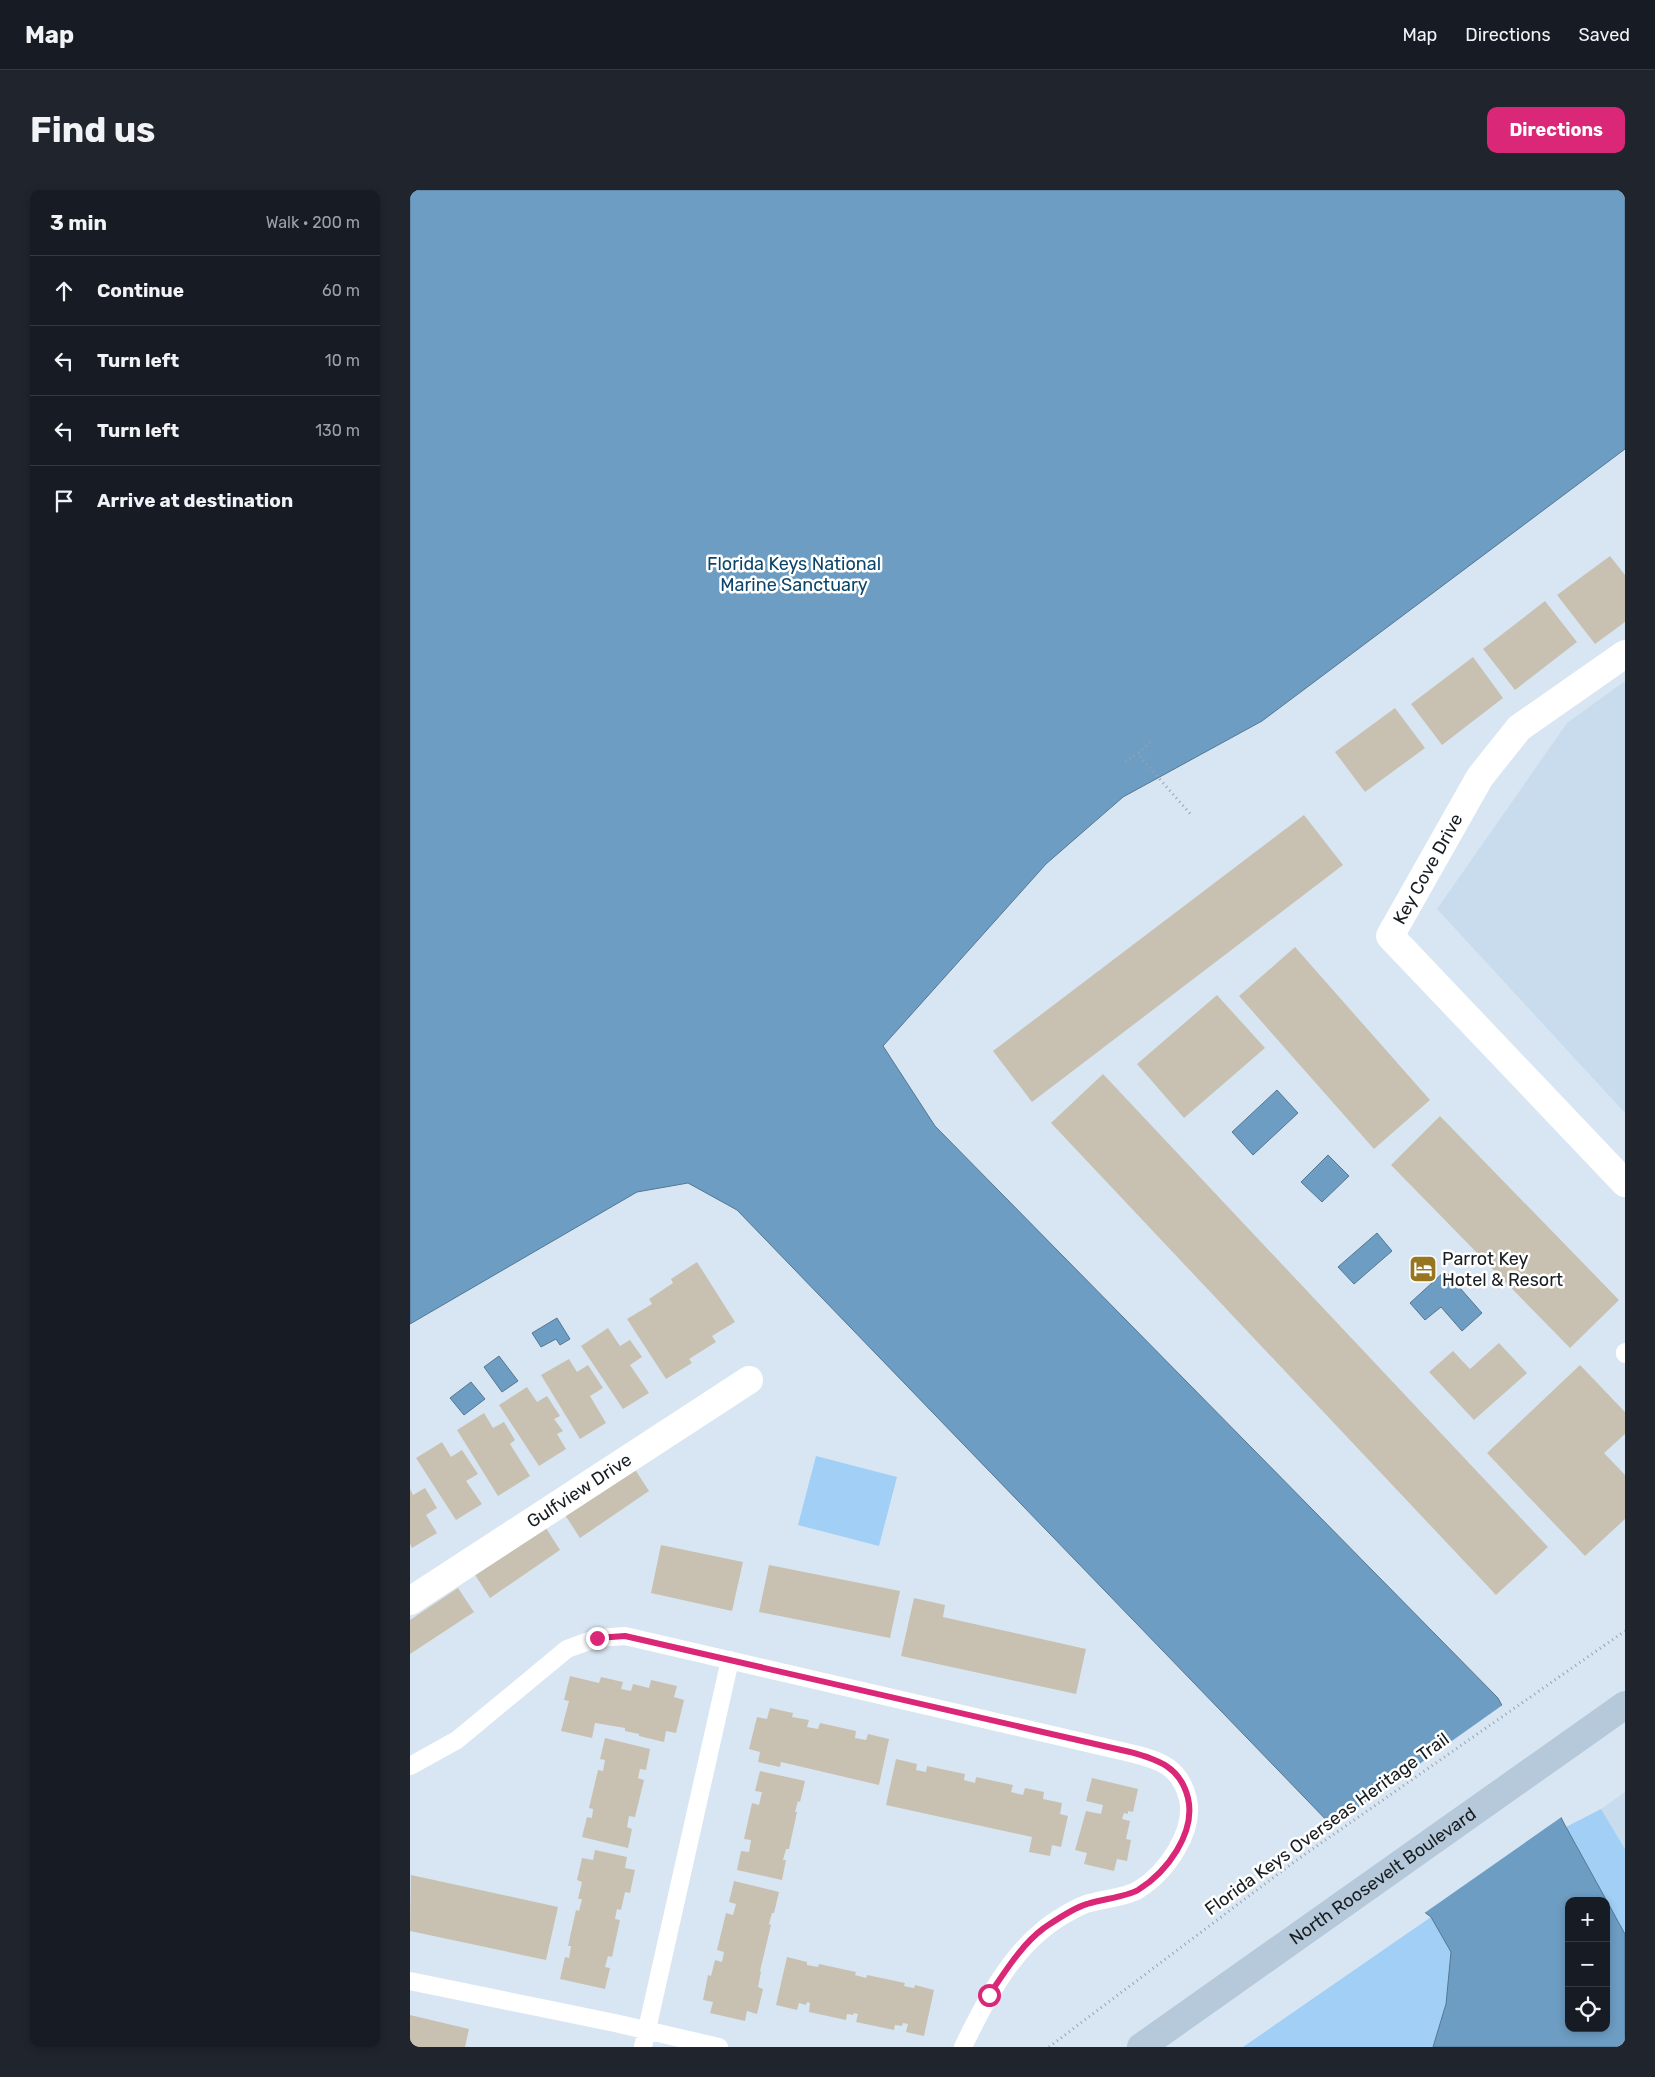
<!DOCTYPE html>
<meta charset="utf-8">
<style>
:root{--surface:#171b24;--page:#20242c;--text:#f1f3f6;--muted:#9ea1a6;--line:#363941;--accent:#db2777}
body{margin:0;font-family:Rubik,sans-serif;background:var(--page);color:var(--text)}
.controls{position:absolute;right:15px;bottom:15px;display:grid;overflow:hidden;border-radius:10px;box-shadow:0 2px 8px #0003}
.controls button{width:45px;height:45px;display:grid;place-items:center;padding:0;border:0;border-bottom:1px solid var(--line);background:var(--surface);color:var(--text);font:25px sans-serif}
.stop{position:absolute;width:15px;height:15px;margin:-11px;border:4px solid #db2777;border-radius:50%;background:#fff}
.stop.end{background:#db2777;border-color:#fff;box-shadow:0 1px 5px #0008}
.list{margin:0;padding:0;list-style:none}
h2{display:flex;justify-content:space-between;align-items:center;height:65px;margin:0;padding:0 20px;font-size:21px}
h2 small{font-size:16px;font-weight:400;color:var(--muted)}
.list li{display:grid;grid-template-columns:32px 1fr auto;gap:15px;align-items:center;box-sizing:border-box;height:70px;padding:0 20px;border-top:1px solid var(--line)}
.list b{display:block;font-size:19px;white-space:nowrap}
.list em{font-size:16px;font-style:normal;color:var(--muted)}
.icon{flex:none;width:28px;height:28px;fill:none;stroke:currentColor;stroke-width:2;stroke-linecap:round;stroke-linejoin:round}
.map{position:relative;flex:none;width:1215px;height:1857px;overflow:hidden;border-radius:10px}
header{display:flex;align-items:center;gap:30px;box-sizing:border-box;height:70px;padding:0 25px;background:var(--surface);border-bottom:1px solid var(--line)}
header strong{font-size:24px}
nav{display:flex;gap:28px;margin-inline-start:auto;font-size:18px}
.intro{display:flex;align-items:center;justify-content:space-between;box-sizing:border-box;height:120px;padding:0 30px}
h1{margin:0;font-size:35px}
.button{padding:12px 22px;border-radius:10px;background:var(--accent);color:#fff;font-size:18px;font-weight:700}
main{display:flex;gap:30px;padding:0 30px}
aside{flex:1;background:var(--surface);border-radius:10px;box-shadow:0 2px 8px #0003}
.map>svg:first-child{display:block}
.built{fill:#c8dcee}
.green{fill:#a1cff5}
.water{fill:#6d9dc3;stroke:#547793;fill-rule:evenodd}
.pier{fill:#d8e6f3}
.building{fill:#c8c1b1}
.lines{fill:none;stroke-linecap:round;stroke-linejoin:round}
.path{stroke:#97a2ac;stroke-width:3;stroke-dasharray:1 4;stroke-linecap:butt}
.service{stroke:#fff;stroke-width:18}
.minor{stroke:#fff;stroke-width:28}
.primary{stroke:#b5c9da;stroke-width:28}
.route{stroke:#db2777;stroke-width:6}
.labels{text-anchor:middle;dominant-baseline:central;stroke-width:5;stroke-linejoin:round;paint-order:stroke}
.park-label{font-size:18px;fill:#0c466c;stroke:#fff}
.street-label{font-size:18px;fill:#191e22;stroke:#fff}
.poi-label{font-size:18px;fill:#191e22;stroke:#fff;text-anchor:start}
</style>
<header>
<strong>Map</strong>
<nav><a>Map</a><a>Directions</a><a>Saved</a></nav>
</header>
<div class="intro"><h1>Find us</h1><a class="button">Directions</a></div>
<main>
<aside>
<h2>3 min<small>Walk · 200 m</small></h2>
<ul class="list">
<li><svg class="icon" aria-label="ahead" viewBox="0 0 24 24"><path d="M12 20V5M6 11l6-6 6 6"/></svg><div><b>Continue</b></div><em>60 m</em></li>
<li><svg class="icon" aria-label="left" viewBox="0 0 24 24"><path d="M17 20v-9H6M10 6l-5 5 5 5"/></svg><div><b>Turn left</b></div><em>10 m</em></li>
<li><svg class="icon" aria-label="left" viewBox="0 0 24 24"><path d="M17 20v-9H6M10 6l-5 5 5 5"/></svg><div><b>Turn left</b></div><em>130 m</em></li>
<li><svg class="icon" aria-label="arrive" viewBox="0 0 24 24"><path d="M6 21V4h12l-3 4 3 4H6"/></svg><div><b>Arrive at destination</b></div></li>
</ul>
</aside>
<div class="map">
<svg width="1215" height="1857" viewBox="0 0 1215 1857">
<rect width="100%" height="100%" fill="#d8e6f3"/>
<path class="built" d="M1215 491V923L1027 719 1157 533Z
M1215 1602V1659L1191 1619Z"/>
<path class="green" d="M406 1266 487 1287 469 1356 388 1335Z
M1191 1619 1215 1659V1744L1156 1637Z
M1021 1727 1041 1762 1036 1814 1023 1857H833Z"/>
<path class="water" d="M0 0H1215V259L852 531 713 607 636 674 473 856 525 936 1088 1508 1156 1637 1215 1744V1857H1023L1036 1814 1041 1762 1021 1727 981 1697 327 1020 278 993 227 1002 0 1134ZM1159 1711H1196V1838H1159Z
M867 900 888 923 843 965 822 942Z
M918 965 939 986 912 1012 891 992Z
M967 1043 982 1061 944 1094 928 1077Z
M1035 1081 1072 1123 1052 1141 1031 1117 1015 1130 1000 1113Z
M147 1128 160 1149 150 1155 146 1149 131 1157 122 1143Z
M89 1166 108 1191 92 1202 74 1177Z
M61 1192 75 1209 54 1225 40 1208Z"/>
<path class="pier" d="M1094 1514 1153 1626 1013 1724 979 1699 919 1638Z"/>
<path class="building" d="M1200 366 1215 385V432L1185 454 1147 405Z
M1135 411 1167 452 1105 500 1073 459Z
M1063 467 1093 508 1032 555 1001 514Z
M985 518 1015 558 955 602 925 562Z
M894 625 933 675 622 912 583 861Z
M885 757 1020 910 964 959 829 806Z
M807 805 855 858 774 928 727 874Z
M693 884 1138 1357 1086 1405 641 933Z
M1030 926 1209 1110 1160 1158 981 975Z
M287 1072 325 1132 302 1146 306 1152 279 1169 282 1173 256 1189 217 1129 242 1114 239 1109 263 1093 261 1089Z
M198 1138 210 1156 220 1150 232 1167 220 1175 239 1203 213 1219 171 1156Z
M1089 1153 1117 1183 1064 1230 1019 1182 1043 1161 1060 1179Z
M159 1169 167 1182 178 1175 193 1198 180 1206 196 1233 170 1249 131 1185Z
M1170 1175 1215 1222V1244L1194 1263 1215 1285V1329L1175 1366 1077 1263Z
M117 1197 127 1212 137 1206 150 1226 144 1229 153 1241 147 1244 156 1259 129 1276 89 1215Z
M74 1223 83 1238 94 1232 105 1250 100 1254 120 1286 88 1306 47 1240Z
M32 1252 41 1267 52 1260 68 1284 56 1291 72 1314 46 1330 6 1268Z
M224 1278 239 1301 170 1348 155 1325Z
M15 1298 27 1318 16 1325 27 1343 2 1358 0 1354V1299L3 1305Z
M136 1338 150 1360 80 1408 65 1385Z
M251 1355 333 1372 322 1421 241 1403Z
M359 1375 490 1401 480 1448 349 1422Z
M48 1398 64 1422 0 1464V1430Z
M504 1408 535 1415 533 1427 676 1459 666 1504 491 1466Z
M160 1486 189 1493 191 1487 213 1492 211 1499 221 1501 223 1494 239 1498 241 1490 267 1496 264 1507 274 1510 266 1543 256 1541 254 1552 229 1546V1544L215 1541V1538L185 1533 182 1548 151 1541 159 1511 154 1510Z
M360 1518 383 1523 382 1527 399 1530 397 1537 408 1539 410 1533 446 1541 445 1548 456 1550 458 1544 479 1549 469 1595 371 1572 370 1577 348 1572 350 1562 339 1559 347 1527 357 1529Z
M195 1548 240 1559 236 1580 230 1579 228 1588 234 1590 225 1627 219 1626 217 1637 222 1639 218 1658 172 1647 177 1627 182 1628 183 1619 179 1618 188 1580 193 1581 195 1570 190 1569Z
M486 1569 507 1574 506 1580 516 1582 517 1576 555 1584 554 1590 565 1593 566 1587 603 1595 601 1602 613 1605 615 1598 634 1602 633 1609 652 1613 650 1624 658 1626 651 1657 642 1655 640 1666 619 1662 622 1647 476 1615Z
M350 1581 395 1591 390 1612 388 1611 385 1622H387L379 1659H376L373 1670H376L372 1690 327 1680 331 1661 339 1662 341 1650 334 1649 342 1613 349 1615 352 1602 345 1601Z
M682 1588 728 1599 723 1622 718 1621V1624L714 1623 712 1629 720 1631 716 1649 721 1650 717 1671 707 1669 704 1681 674 1674 677 1663 665 1660 676 1621 691 1624 693 1615 676 1611Z
M185 1660 217 1667 215 1678 225 1680 220 1703 215 1702 211 1720 207 1719 205 1729 210 1730 202 1767 198 1766 195 1777 200 1778 195 1799 150 1789 155 1767 159 1768 161 1756H158L166 1720 169 1721 172 1709H168L172 1692 167 1690 172 1668 183 1670Z
M1 1685 148 1717 136 1770 0 1741Z
M324 1691 369 1702 364 1723H362L359 1734 361 1735 350 1781 351 1782 348 1797 353 1799 347 1824 337 1821 335 1831 300 1823 303 1812 293 1810 298 1785 301 1786 305 1770 312 1772 314 1762 307 1760 316 1723 323 1725 326 1714 319 1712Z
M377 1767 397 1772V1775L408 1777 409 1774 446 1782 445 1785 456 1788 457 1785 495 1793 494 1796 504 1798 505 1795 524 1800 514 1846 496 1842 498 1834 493 1833 492 1836 485 1835 484 1840 446 1832 448 1824 444 1823 443 1825 437 1824 436 1830 399 1822 400 1813 397 1812 396 1815 389 1813 387 1820 366 1815Z
M0 1825 59 1839 55 1857H0Z"/>
<g class="lines">
<path class="path" d="M740 552 728 564 782 626
M715 571 728 564
M639 1857 884 1672 1215 1441"/>
<path class="service" d="M1215 1162V1164
M0 1576 47 1550 157 1459 187 1448 215 1446 720 1563C749 1570 770 1576 778 1609 785 1642 756 1683 728 1700 715 1708 691 1709 676 1714 665 1718 643 1731 634 1739 598 1767 572 1817 553 1857
M0 1791 205 1833 309 1857
M233 1857 320 1470"/>
<g class="minor">
<path d="M1215 464 1109 538 1070 587 980 746 1215 993"/>
<path id="s1" d="M0 1411 339 1190"/>
</g>
<path class="primary" id="s2" d="M731 1857 1215 1515"/>
</g>
<g class="lines">
<path class="route" d="M187 1448 215 1446 720 1562C748 1570 770 1576 778 1608 786 1643 757 1682 728 1700 716 1707 692 1709 677 1714 663 1718 646 1730 634 1738 611 1755 595 1782 579 1805"/>
</g>
<defs>
<symbol id="hotel-square" viewBox="-11 -11 22 22"><rect x="-9" y="-9" width="18" height="18" rx="4" fill="#98751f" stroke="#fff"/><path d="M-6-4.5h1.5V1H6V5H4.5V3h-9V5H-6ZM-4 0a1.8 1.8 0 1 1 3.6 0ZM.5 0V-2.5h3Q6-2.5 6 0Z" fill="#fff"/></symbol>
</defs>
<g fill-rule="evenodd">
<use href="#hotel-square" x="997" y="1063" width="32" height="32"/>
</g>
<g class="labels">
<g class="park-label">
<text x="384" y="374">Florida Keys National<tspan x="384" dy="21">Marine Sanctuary</tspan></text>
</g>
<g class="street-label">
<text transform="translate(1018 679) rotate(-61)">Key Cove Drive</text>
<text stroke="none"><textPath href="#s1" startOffset="202">Gulfview Drive</textPath></text>
<text transform="translate(917 1634) rotate(-36)">Florida Keys Overseas Heritage Trail</text>
<text stroke="none"><textPath href="#s2" startOffset="296">North Roosevelt Boulevard</textPath></text>
</g>
<g class="poi-label">
<text x="1032" y="1069">Parrot Key<tspan x="1032" dy="21">Hotel &amp; Resort</tspan></text>
</g>
</g>
</svg>
<div class="controls">
<button>+</button>
<button>−</button>
<button><svg class="icon" aria-label="locate" viewBox="0 0 24 24"><circle cx="12" cy="12" r="6"/><path d="M12 2v4M12 18v4M2 12h4M18 12h4"/></svg></button>
</div>
<div class="stop" style="left:579px;top:1805px"></div>
<div class="stop end" style="left:187px;top:1448px"></div>
</div>
</main>
